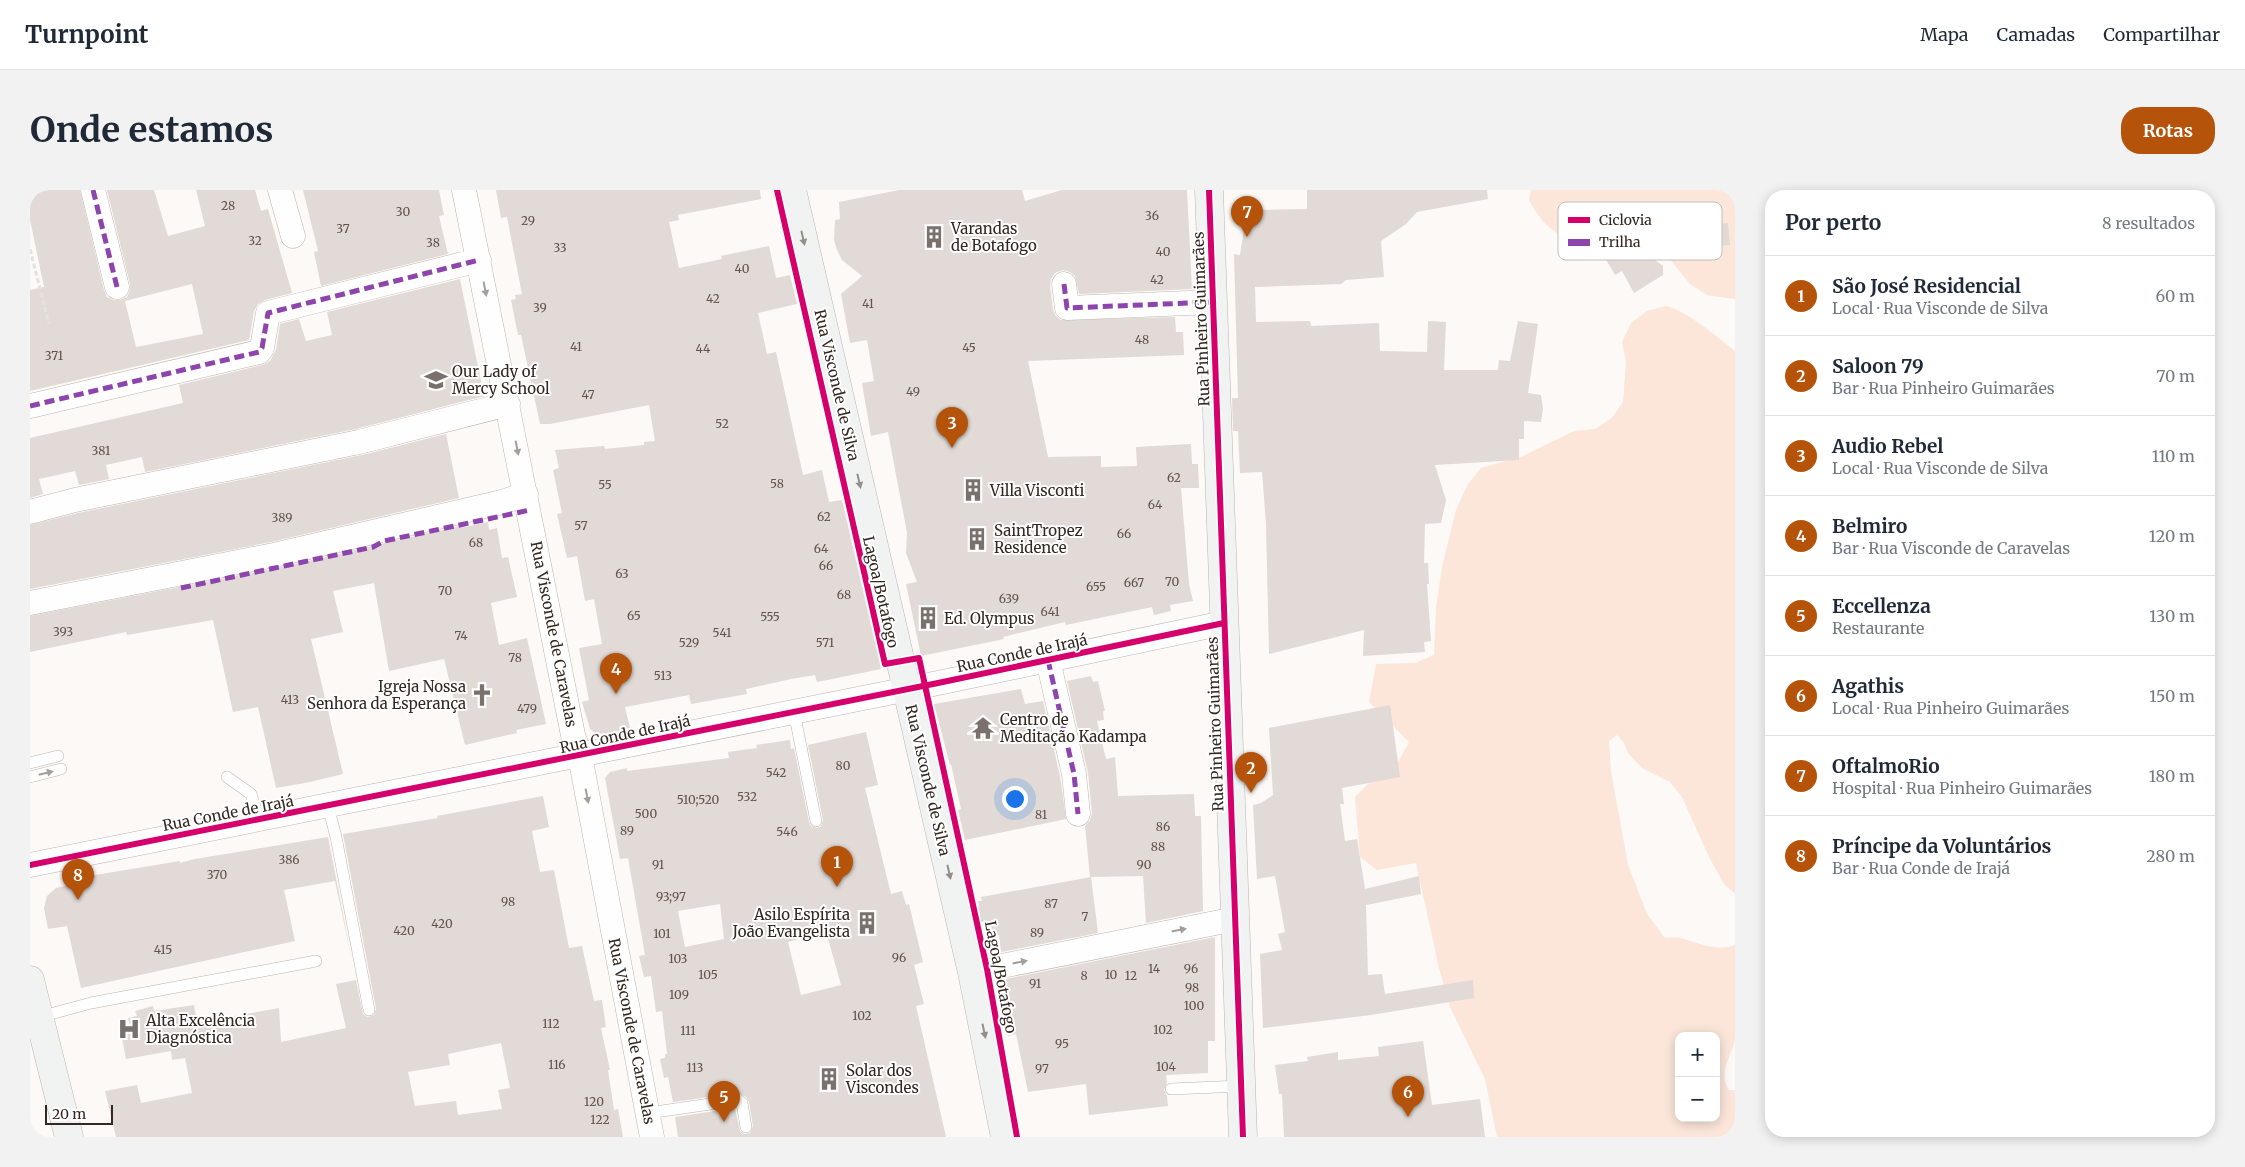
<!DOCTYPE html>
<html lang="pt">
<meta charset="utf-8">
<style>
:root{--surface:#fff;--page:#f2f2f3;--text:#1f2937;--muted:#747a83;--line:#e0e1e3;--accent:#b45309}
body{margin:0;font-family:Merriweather,serif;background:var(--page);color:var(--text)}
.controls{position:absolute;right:15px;bottom:15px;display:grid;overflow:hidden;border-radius:10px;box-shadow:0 2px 12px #0003}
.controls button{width:45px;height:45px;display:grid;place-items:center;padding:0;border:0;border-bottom:1px solid var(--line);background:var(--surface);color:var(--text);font:25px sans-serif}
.scale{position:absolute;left:15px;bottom:12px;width:68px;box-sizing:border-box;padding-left:5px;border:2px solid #342821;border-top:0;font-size:14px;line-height:18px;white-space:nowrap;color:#342821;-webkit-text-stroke:4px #fff;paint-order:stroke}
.you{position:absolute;left:984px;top:608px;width:18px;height:18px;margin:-12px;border:4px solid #fff;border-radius:50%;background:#1a73e8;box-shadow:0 0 0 8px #1a73e833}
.badge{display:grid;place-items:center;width:32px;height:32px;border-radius:50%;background:var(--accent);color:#fff;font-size:16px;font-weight:700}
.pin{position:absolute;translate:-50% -41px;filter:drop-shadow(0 1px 2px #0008)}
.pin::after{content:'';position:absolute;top:26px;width:18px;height:15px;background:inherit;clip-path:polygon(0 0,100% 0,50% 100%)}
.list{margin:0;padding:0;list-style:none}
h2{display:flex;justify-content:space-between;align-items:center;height:65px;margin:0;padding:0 20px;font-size:21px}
h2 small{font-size:16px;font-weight:400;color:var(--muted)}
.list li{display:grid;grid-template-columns:32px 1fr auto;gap:15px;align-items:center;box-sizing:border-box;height:80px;padding:0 20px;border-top:1px solid var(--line)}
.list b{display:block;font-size:19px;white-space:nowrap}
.list p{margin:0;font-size:16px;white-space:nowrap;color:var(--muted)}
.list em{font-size:16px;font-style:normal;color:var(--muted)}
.map{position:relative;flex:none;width:1705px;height:947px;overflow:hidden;border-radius:20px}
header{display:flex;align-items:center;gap:30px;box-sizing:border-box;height:70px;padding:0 25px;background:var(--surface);border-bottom:1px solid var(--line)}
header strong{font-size:24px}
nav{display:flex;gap:28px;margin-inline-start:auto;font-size:18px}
.intro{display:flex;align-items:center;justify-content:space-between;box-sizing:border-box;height:120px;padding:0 30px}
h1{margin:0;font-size:35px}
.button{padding:12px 22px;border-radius:20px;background:var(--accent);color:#fff;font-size:18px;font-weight:700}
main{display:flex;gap:30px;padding:0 30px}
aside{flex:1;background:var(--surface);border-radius:20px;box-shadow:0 2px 12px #0003}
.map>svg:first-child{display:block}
.green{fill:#fbe6d9;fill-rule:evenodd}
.building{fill:#e1dad6;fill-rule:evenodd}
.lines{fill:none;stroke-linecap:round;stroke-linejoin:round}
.lane-casing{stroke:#bbb5b0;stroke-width:12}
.street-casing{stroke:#bbb5b0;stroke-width:25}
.secondary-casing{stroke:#bbb5b0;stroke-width:29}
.path{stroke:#e3e2e1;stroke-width:3;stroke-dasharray:5 2.5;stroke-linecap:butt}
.lane{stroke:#fffefe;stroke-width:11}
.street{stroke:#fffefe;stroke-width:24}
.secondary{stroke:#f1f3f3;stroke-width:28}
.quiet{stroke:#8e44ad;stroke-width:5;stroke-dasharray:10 5;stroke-linecap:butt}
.cycleway-casing{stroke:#fff;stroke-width:9}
.cycleway{stroke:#d6006c;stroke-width:6}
.oneway{fill:#928e8a}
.oneway2{fill:#a49e9b}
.labels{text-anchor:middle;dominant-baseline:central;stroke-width:4;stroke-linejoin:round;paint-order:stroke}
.number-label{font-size:12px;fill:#5f544e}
.poi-label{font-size:15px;fill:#342821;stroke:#fff;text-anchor:start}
.street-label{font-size:15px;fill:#342821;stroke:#fff}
.key{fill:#fff;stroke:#c2bebc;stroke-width:1}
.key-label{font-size:14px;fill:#342821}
</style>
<header>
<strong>Turnpoint</strong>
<nav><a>Mapa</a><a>Camadas</a><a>Compartilhar</a></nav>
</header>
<div class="intro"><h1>Onde estamos</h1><a class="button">Rotas</a></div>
<main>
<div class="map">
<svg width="1705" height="947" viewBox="0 0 1705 947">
<rect width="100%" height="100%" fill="#fcf9f6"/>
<path class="green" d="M1501 0H1705V109L1677 105 1660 94 1621 46C1569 45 1531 71 1499 10Z
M1636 116C1659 122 1687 147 1705 161V704L1694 694 1679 667 1652 607 1640 592 1612 578 1598 563 1594 553 1587 545 1579 551 1581 581 1598 675 1617 724 1635 748C1640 748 1646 747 1651 748 1668 753 1687 762 1705 755 1705 783 1705 821 1705 849 1702 867 1687 882 1699 900H1705V947H1467L1455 889 1420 817 1409 778 1386 673 1347 680 1330 667 1325 607 1339 593 1360 587 1379 552 1339 512 1346 474 1385 473 1404 465 1406 418 1412 377 1426 320 1438 294 1451 278 1491 267 1544 241 1565 239 1582 228 1593 212 1596 172 1592 152 1601 133 1617 121ZM1649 846H1686V928H1649Z"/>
<path class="building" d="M11 0H50L74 100 77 107 84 110H90L97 107 100 100V94L77 0H124L138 46 175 36 166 0H225L231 21 238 19 262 103 235 110 228 114 224 121 219 150 0 201V100L14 97 0 30V3ZM162 94 173 144 106 157 95 111Z
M273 0H409L414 25 409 26 418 64 291 96 284 62 288 61Z
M466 0H730L731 9 648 25 649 30 639 32 649 78 692 69 691 66 739 56 746 88 760 85 767 114 728 123 737 164 746 162 773 285 792 280 799 312 812 310 851 479 787 492 785 485 761 489 716 499 717 504 661 514 659 505 595 517 600 538 576 544 565 543 560 539 552 512 559 510 549 458 572 454 564 409 555 411 547 366 537 368 527 324 532 323 523 280 529 278 525 260 574 256 575 259 614 255V252L625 251 619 215 520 234H510L491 145H488L481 110 486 109 485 105 492 104 477 27 471 28Z
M869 0H992L995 11 1032 0H1157L1162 99 1049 104 1045 86 1040 82 1033 80 1025 83 1021 89 1020 96 1023 120 1026 126 1031 130 1145 127 1146 142H1153L1154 165 998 171 1018 267 1071 266V277L1107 276 1106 257 1161 254 1162 274H1168L1169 298H1151L1159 394 1163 411 1140 415 1141 421 1124 425 1122 417 1036 435 1035 432 973 447 974 449 891 466 876 394 887 392 876 363 877 343 858 242 841 246 832 193 844 191 837 150 820 153 811 104 832 86 812 70 807 60 804 50 805 30 810 29 809 12Z
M1277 0H1457L1458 9 1387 22 1376 34 1351 51 1354 87 1316 90 1311 94 1225 97 1226 132 1280 131 1281 136 1349 133 1350 161 1397 162 1398 131 1416 132 1414 180H1468L1469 170 1480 171 1488 131 1508 134 1498 203 1511 205 1513 219 1511 232 1494 231V249H1489V270L1405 275 1416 310 1411 333 1395 334 1394 373H1398L1399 394H1397L1401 451 1394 452 1395 462 1333 466 1334 440 1239 464 1236 334 1232 282 1210 283 1208 241H1203L1202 208H1208L1204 64 1210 65 1214 39 1221 20 1277 19Z
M1698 33 1700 55 1671 57 1669 36Z
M1597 55 1600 60 1607 57 1633 76V85L1604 103 1592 81 1585 85 1575 68Z
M430 89 454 206 326 239 115 282 112 267 76 275 79 289 49 295 45 281 9 289 13 304 0 308V248L153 213 149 195 232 175 240 171 246 160 250 134 269 129 276 151 302 145 297 122Z
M416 244 429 308 241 352 0 399V335L48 323 332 265Z
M458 332 459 340 467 338 472 368 478 367 487 407 461 413 469 455 497 448 516 534 486 540 487 543 435 555 414 469 359 481 344 393 303 401 313 442 281 449 313 584 280 592 246 598 228 517 203 522 183 430 97 445 96 442 0 462V426L247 378 434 335 435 337Z
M1061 486 1063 492 1068 491 1075 521H1073L1074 530 1067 531 1076 569 1085 567 1088 606 1164 604 1165 626H1171L1173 721 1116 733 1113 686 1060 687 1055 636 1060 630 1062 623 1058 583 1037 491Z
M991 499 995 514 1013 511 1030 586 1036 629 935 650 928 620 931 619 921 574 920 575 904 514Z
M1360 515 1370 587 1312 598 1314 614H1310L1315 651 1327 649 1335 699 1389 686 1391 704 1336 715 1338 785 1352 784 1355 804 1443 790 1444 808 1341 825 1233 838 1230 764 1252 760 1248 744 1255 742 1245 686 1227 689 1223 615 1231 613 1243 605 1239 538Z
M836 542 848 595 835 598 861 704 872 701 876 715 879 714 893 772 884 775 894 814 886 816 916 947H648L645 927 705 918 710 941 714 944 720 943 723 936 719 912 716 907 707 903 643 912 638 887 634 888 630 869 635 868V864H637L632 821 626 822 621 786 614 787 609 766 615 765 598 668 590 669 575 588 580 582 597 578V581L699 568 698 562 727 558 726 555 760 550 761 559 764 558 779 632 781 636 787 638 791 636 793 630 778 555ZM690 714 694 749 655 757 648 721ZM796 741 811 795 771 805 758 752Z
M513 606 519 637 502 641 510 682 524 680 539 758 552 756 564 811 572 810 576 837 571 838 580 880H578L584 920 588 919 593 947H86L75 901 107 895 111 913 162 903 155 868 142 870 141 861 96 869 90 838 100 836 98 828 107 826 105 821 123 816 124 821 164 815 167 833 249 818 251 852 316 838 306 794 326 790 333 824 337 827 344 825 346 819 313 644 408 628 407 626ZM471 853 480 898 468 900 472 919 428 925 426 911 385 916 378 882 420 875 418 864Z
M298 647 322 770 305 691 254 700 265 751 51 798 37 736 18 739 14 718 17 706 26 698 60 690 59 686 150 671V673L165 669Z
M1061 687 1068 743 971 762 969 745 963 746 961 735 957 736 956 731 951 732 948 711H952L951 707Z
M1185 747V851H1178V883L1136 885 1137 893 1134 900 1137 906 1138 916 1059 925 1056 894 998 902 986 844 978 846 969 795 976 793V789Z
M1393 851 1402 915 1450 909 1455 947H1254L1252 904H1249L1245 875 1278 871 1277 867 1308 862V870L1349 866 1348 857Z"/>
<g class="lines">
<defs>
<path id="lane" d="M764 522 786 631
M0 573 28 566
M0 587 31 579
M197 587 221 604 229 629
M298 616 306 647 339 820
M9 827 61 813 286 771
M1141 899 1211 896
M618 923 708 910 712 913 716 937"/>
<path id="street" d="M63 0 87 97
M250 0 263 46
M434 0 543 545 550 566 622 947
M1034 94 1037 118 1183 112
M0 216 229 162 232 158 238 123 449 70
M0 322 45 310 329 252 478 214
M0 413 244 365 472 312 496 304
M1018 470 1044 584 1048 624
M0 675 908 493 1194 433
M942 782 1205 729"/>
<path id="secondary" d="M762 0 942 782 975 947
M1179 0 1213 947
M0 790 39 947"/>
</defs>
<use href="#lane" class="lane-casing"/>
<use href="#street" class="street-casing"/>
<use href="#secondary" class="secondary-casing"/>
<path class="path" d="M0 59 19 134"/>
<use href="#lane" class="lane"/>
<use href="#street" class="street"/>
<use href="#secondary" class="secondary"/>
<path class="quiet" d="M63 0 87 97
M1034 94 1037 118 1183 112
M0 216 229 162 232 158 238 123 449 70
M151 398 343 357 354 351 500 320
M1018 470 1044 584 1048 624"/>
<defs>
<path id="cycleway" d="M747 0 855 474 889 468 957 779 987 947
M1179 0 1213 947
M0 675 908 493 1194 433"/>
</defs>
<use href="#cycleway" class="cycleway-casing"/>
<use href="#cycleway" class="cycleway"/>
</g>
<defs><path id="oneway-solid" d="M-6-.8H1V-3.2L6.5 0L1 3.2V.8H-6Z" transform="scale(1.25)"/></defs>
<g class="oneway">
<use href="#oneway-solid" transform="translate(773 48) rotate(77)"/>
<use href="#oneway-solid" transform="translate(829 291) rotate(77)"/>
<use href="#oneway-solid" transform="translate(919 682) rotate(77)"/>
<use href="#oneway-solid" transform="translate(954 841) rotate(78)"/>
</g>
<g class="oneway2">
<use href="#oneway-solid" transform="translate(455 99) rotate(79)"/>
<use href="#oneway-solid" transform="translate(487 258) rotate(79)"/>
<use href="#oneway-solid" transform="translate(16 583) rotate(-13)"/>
<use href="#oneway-solid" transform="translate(557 606) rotate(79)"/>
<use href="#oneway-solid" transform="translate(1149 740) rotate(-11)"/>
<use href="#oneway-solid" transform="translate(990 772) rotate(-11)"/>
</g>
<defs>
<symbol id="building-bare" viewBox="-9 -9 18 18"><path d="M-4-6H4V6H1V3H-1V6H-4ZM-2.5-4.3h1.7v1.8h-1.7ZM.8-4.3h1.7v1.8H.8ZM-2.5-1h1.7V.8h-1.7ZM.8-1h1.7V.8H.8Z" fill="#7a716c" stroke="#fff" stroke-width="2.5" paint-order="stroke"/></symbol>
<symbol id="school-bare" viewBox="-9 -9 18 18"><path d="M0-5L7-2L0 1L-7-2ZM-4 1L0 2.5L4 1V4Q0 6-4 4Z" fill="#7a716c" stroke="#fff" stroke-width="2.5" paint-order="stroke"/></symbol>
<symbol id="church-bare" viewBox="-9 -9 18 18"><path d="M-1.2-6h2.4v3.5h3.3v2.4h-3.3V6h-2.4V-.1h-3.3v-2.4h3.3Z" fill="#7a716c" stroke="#fff" stroke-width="2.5" paint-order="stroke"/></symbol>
<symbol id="temple-bare" viewBox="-9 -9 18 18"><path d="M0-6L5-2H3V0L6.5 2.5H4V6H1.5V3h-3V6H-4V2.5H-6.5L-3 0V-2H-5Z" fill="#7a716c" stroke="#fff" stroke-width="2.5" paint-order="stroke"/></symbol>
<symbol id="hospital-bare" viewBox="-9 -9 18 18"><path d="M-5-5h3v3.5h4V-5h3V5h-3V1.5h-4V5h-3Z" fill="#7a716c" stroke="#fff" stroke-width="2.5" paint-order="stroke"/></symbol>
</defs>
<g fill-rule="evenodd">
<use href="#building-bare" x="888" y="31" width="32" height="32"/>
<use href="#school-bare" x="390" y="174" width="32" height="32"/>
<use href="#building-bare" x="927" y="284" width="32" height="32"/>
<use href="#building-bare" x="931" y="333" width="32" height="32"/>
<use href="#building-bare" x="882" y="412" width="32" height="32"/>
<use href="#church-bare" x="436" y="489" width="32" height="32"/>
<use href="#temple-bare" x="937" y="522" width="32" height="32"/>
<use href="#building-bare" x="821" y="717" width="32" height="32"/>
<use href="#hospital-bare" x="83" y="823" width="32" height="32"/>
<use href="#building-bare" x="783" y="873" width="32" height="32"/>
</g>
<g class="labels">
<g class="number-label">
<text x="198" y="15">28</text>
<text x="373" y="21">30</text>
<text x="1122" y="25">36</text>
<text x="498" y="30">29</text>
<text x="313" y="38">37</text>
<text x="225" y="50">32</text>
<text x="403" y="52">38</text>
<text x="530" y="57">33</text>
<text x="1133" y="61">40</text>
<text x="712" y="78">40</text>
<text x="1127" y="89">42</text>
<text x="683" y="108">42</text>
<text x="838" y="113">41</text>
<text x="510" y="117">39</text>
<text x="1112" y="149">48</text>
<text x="546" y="156">41</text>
<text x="939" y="157">45</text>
<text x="673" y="158">44</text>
<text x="24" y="165">371</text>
<text x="883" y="201">49</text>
<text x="558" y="204">47</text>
<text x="692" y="233">52</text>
<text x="71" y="260">381</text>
<text x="1144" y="287">62</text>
<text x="747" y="293">58</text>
<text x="575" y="294">55</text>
<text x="1125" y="314">64</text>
<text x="794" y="326">62</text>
<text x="252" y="327">389</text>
<text x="551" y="335">57</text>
<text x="1094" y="343">66</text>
<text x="446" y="352">68</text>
<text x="791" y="358">64</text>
<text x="796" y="375">66</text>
<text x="592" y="383">63</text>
<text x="1142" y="391">70</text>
<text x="1104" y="392">667</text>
<text x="1066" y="396">655</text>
<text x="415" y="400">70</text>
<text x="814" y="404">68</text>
<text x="979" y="408">639</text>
<text x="1020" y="421">641</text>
<text x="604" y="425">65</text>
<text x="740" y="426">555</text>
<text x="33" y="441">393</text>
<text x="692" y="442">541</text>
<text x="431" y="445">74</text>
<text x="659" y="452">529</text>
<text x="795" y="452">571</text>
<text x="485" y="467">78</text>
<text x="633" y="485">513</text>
<text x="260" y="509">413</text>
<text x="497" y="518">479</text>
<text x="813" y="575">80</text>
<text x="746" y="582">542</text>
<text x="717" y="606">532</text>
<text x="668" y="609">510;520</text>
<text x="616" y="623">500</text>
<text x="1011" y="624">81</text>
<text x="1133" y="636">86</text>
<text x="597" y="640">89</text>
<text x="757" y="641">546</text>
<text x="1128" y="656">88</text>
<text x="259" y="669">386</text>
<text x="628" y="674">91</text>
<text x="1114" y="674">90</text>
<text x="187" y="684">370</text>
<text x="641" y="706">93;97</text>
<text x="478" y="711">98</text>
<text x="1021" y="713">87</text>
<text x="1055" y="726">7</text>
<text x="412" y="733">420</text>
<text x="374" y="740">420</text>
<text x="1007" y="742">89</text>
<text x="632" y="743">101</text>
<text x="133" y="759">415</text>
<text x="869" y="767">96</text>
<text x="648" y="768">103</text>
<text x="1124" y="778">14</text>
<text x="1161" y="778">96</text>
<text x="678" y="784">105</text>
<text x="1081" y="784">10</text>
<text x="1054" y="785">8</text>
<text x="1101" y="785">12</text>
<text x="1005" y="793">91</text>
<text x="1162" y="797">98</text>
<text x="649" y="804">109</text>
<text x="1164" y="815">100</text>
<text x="832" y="825">102</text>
<text x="521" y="833">112</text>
<text x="1133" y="839">102</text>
<text x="658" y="840">111</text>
<text x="1032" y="853">95</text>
<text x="527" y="874">116</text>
<text x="1136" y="876">104</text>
<text x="665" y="877">113</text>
<text x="1012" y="878">97</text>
<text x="564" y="911">120</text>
<text x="570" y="929">122</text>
</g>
<g class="poi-label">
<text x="921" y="38">Varandas<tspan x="921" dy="17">de Botafogo</tspan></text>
<text x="422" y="181">Our Lady of<tspan x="422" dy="17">Mercy School</tspan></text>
<text x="960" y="300">Villa Visconti</text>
<text x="964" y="340">SaintTropez<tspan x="964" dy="17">Residence</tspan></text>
<text x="914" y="428">Ed. Olympus</text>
<text x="436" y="496" text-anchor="end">Igreja Nossa<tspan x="436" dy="17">Senhora da Esperança</tspan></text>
<text x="970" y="529">Centro de<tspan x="970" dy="17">Meditação Kadampa</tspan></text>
<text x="820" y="724" text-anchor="end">Asilo Espírita<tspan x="820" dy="17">João Evangelista</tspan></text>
<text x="116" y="830">Alta Excelência<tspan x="116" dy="17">Diagnóstica</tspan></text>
<text x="816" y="880">Solar dos<tspan x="816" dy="17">Viscondes</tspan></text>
</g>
<g class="street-label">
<text transform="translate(1171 129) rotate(-92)">Rua Pinheiro Guimarães</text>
<text transform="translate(807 195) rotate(77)">Rua Visconde de Silva</text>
<text transform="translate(851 402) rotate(77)">Lagoa/Botafogo</text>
<text transform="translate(524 444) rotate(79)">Rua Visconde de Caravelas</text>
<text transform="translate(992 463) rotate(-12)">Rua Conde de Irajá</text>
<text transform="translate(1185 534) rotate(-92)">Rua Pinheiro Guimarães</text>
<text transform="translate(595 544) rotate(-12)">Rua Conde de Irajá</text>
<text transform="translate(898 590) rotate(77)">Rua Visconde de Silva</text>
<text transform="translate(198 623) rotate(-11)">Rua Conde de Irajá</text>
<text transform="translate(971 787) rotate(79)">Lagoa/Botafogo</text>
<text transform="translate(602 841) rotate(79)">Rua Visconde de Caravelas</text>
</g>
</g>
<rect x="1528" y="12" width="164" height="58" rx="8" class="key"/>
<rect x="1538" y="27" width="22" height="6" fill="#d6006c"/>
<rect x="1538" y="49" width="22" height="7" fill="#8e44ad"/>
<g class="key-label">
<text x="1569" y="35">Ciclovia</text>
<text x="1569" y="57">Trilha</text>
</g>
</svg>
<div class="controls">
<button>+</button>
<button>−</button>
</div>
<div class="scale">20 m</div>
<div class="you"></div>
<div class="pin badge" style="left:807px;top:697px">1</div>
<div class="pin badge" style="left:1221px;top:603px">2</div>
<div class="pin badge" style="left:922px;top:258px">3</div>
<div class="pin badge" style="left:586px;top:504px">4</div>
<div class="pin badge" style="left:694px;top:932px">5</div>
<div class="pin badge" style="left:1378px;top:927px">6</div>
<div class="pin badge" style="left:1217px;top:47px">7</div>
<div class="pin badge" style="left:48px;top:710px">8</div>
</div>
<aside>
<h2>Por perto<small>8 resultados</small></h2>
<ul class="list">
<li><span class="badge">1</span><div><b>São José Residencial</b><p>Local · Rua Visconde de Silva</p></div><em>60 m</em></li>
<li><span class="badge">2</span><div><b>Saloon 79</b><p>Bar · Rua Pinheiro Guimarães</p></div><em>70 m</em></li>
<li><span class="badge">3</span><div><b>Audio Rebel</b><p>Local · Rua Visconde de Silva</p></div><em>110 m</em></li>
<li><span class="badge">4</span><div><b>Belmiro</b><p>Bar · Rua Visconde de Caravelas</p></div><em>120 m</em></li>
<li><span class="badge">5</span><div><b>Eccellenza</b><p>Restaurante</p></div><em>130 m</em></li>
<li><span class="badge">6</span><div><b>Agathis</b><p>Local · Rua Pinheiro Guimarães</p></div><em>150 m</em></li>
<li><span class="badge">7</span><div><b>OftalmoRio</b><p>Hospital · Rua Pinheiro Guimarães</p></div><em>180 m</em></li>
<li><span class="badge">8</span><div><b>Príncipe da Voluntários</b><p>Bar · Rua Conde de Irajá</p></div><em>280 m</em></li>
</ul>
</aside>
</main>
